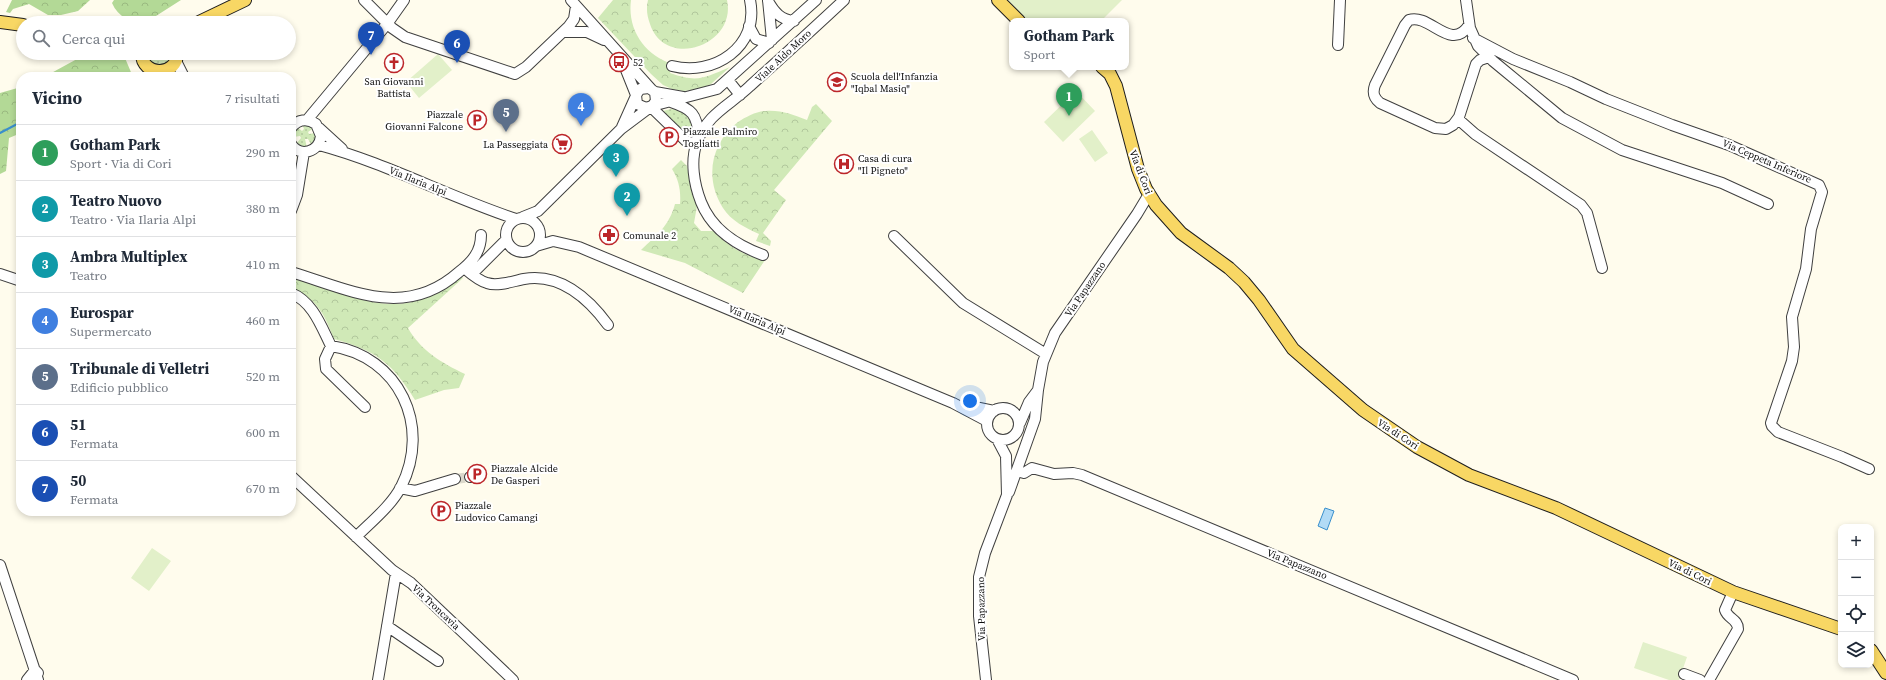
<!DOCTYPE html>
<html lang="it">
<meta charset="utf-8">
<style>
:root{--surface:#fff;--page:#f6f6f7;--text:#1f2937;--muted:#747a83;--line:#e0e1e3;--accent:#ea580c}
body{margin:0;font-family:"Source Serif 4",serif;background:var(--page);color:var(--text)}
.controls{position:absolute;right:12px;bottom:12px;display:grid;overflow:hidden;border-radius:8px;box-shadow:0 2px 6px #0003}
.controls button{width:36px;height:36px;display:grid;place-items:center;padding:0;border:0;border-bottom:1px solid var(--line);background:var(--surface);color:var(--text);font:20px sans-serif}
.you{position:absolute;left:970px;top:401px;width:14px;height:14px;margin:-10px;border:3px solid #fff;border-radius:50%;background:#1a73e8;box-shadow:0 0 0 6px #1a73e833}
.badge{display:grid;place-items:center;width:26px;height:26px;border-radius:50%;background:var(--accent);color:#fff;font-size:13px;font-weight:700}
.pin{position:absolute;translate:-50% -33px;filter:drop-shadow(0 1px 2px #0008)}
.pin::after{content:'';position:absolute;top:21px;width:14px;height:12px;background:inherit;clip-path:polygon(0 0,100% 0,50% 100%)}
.popup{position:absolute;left:1009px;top:18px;width:120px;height:52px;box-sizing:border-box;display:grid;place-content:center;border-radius:8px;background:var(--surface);filter:drop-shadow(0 1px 3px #0005);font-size:13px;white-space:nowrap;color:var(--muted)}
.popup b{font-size:15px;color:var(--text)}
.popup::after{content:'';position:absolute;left:50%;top:100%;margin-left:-8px;border:8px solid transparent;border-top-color:var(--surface)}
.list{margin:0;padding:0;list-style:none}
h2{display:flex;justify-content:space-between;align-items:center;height:52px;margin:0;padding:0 16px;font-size:17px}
h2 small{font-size:13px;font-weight:400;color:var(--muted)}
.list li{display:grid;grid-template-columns:26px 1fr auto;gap:12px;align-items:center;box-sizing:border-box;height:56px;padding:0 16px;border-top:1px solid var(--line)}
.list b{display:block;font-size:15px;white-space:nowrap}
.list p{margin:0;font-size:13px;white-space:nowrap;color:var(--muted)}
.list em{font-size:13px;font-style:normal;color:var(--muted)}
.icon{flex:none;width:22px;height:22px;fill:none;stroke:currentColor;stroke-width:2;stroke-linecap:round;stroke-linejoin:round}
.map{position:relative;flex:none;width:1886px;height:680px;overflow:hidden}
.search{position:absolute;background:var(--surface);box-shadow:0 2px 6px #0003;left:16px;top:16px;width:280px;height:44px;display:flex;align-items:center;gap:10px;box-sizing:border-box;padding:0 14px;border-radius:22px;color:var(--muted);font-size:15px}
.panel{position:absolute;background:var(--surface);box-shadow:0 2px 6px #0003;left:16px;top:72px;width:280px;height:444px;border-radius:16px}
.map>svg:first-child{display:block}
.grass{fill:url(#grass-dots)}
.forest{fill:url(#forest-crowns)}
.park{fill:url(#park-crowns)}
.pitch{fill:#e2f0c9}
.water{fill:#b2dbf6;stroke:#398fcc}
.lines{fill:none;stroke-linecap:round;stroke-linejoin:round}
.stream{stroke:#398fcc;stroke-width:2}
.minor-tunnel{stroke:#dbd8cb;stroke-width:10;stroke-dasharray:10 5;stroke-linecap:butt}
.minor-casing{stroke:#404040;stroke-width:12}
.major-casing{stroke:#1e1e1e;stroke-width:14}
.minor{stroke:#fff;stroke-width:10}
.major{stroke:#f8d764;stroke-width:12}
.labels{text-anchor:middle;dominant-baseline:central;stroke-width:4;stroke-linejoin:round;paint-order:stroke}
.street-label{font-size:10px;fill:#0d0d0d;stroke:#fff}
.poi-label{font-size:10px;fill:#0d0d0d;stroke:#fff;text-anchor:start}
</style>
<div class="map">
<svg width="1886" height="680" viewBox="0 0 1886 680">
<defs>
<pattern id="grass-dots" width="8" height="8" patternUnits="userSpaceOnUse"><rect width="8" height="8" fill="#d0e9b7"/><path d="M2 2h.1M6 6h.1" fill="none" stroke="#b1c79c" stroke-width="1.8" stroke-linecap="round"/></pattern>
<pattern id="forest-crowns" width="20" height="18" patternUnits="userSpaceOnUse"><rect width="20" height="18" fill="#b3d996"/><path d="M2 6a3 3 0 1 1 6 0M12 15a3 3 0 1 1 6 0" fill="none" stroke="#99b980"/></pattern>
<pattern id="park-crowns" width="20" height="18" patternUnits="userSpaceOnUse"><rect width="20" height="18" fill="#d0e9b7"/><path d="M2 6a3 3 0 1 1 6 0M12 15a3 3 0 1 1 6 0" fill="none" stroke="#b1c79c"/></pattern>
</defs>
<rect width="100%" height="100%" fill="#fffced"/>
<path class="grass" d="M147 53H171C171 61 167 63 161 67L150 63Z
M671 109C684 110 692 118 692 131L681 130 663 111Z
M302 124 314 128 308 132 309 134 316 133 317 135 312 146 308 139H305L307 148 296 144 301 138 300 136 293 137 297 127 302 131 304 129Z"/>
<path class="forest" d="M12 0H90L78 11 61 15H48L29 4 13 9 10 13 6 12Z
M114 0H181L145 23C131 23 118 17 112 3Z
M88 53H116L125 58 133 77H44Z
M21 87V133L9 138 6 171 0 174V93Z"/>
<path class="park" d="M613 0H631C627 30 645 55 672 64L670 73C698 83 704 78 730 67L711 84 700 89 683 91 672 89 663 85 651 74 598 18Z
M648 0H727C737 46 665 70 650 24 647 16 646 8 648 0Z
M816 104 832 121 774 190 786 200 763 233 771 241 770 246 756 241 759 234C746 228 731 221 723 208 704 178 711 143 738 122 746 117 757 111 766 111 782 110 793 115 807 120L812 107Z
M681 160 687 166 691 189 697 206 694 223 701 231H713C730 247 742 255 765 260L743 293 685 263 641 250C657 235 669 226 675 204H680C681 191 679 180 672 169Z
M460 275 463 278 408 328C421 351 442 363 465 374L459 388 444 390 415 400C392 363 377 351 334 339 324 314 318 299 291 289V276C327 287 378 313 415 301 432 296 445 285 460 275Z"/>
<path class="pitch" d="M1008 0H1122L1101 21H1028Z
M438 54 452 70 419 98 406 82Z
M1076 91 1095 111 1063 142 1044 122Z
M1092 130 1108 153 1095 162 1079 139Z
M152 548 171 561 149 591 131 578Z
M1643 642 1687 657 1679 680H1669L1634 668Z"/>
<path class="water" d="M1325 508 1334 511 1327 530 1318 526Z"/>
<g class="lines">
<path class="stream" d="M0 133 21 122"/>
<path class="minor-tunnel" d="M455 479 470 477"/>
<defs>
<path id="minor" d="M364 0 392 28 405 37 515 74 526 67 569 26 574 19 576 6
M571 0 652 90
M768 0 772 40
M1466 0 1470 28 1478 46 1493 61 1562 118 1622 150 1722 183 1768 204
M768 1C774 12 781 20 794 21
M1469 25C1451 53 1430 13 1409 20L1405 25 1375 85C1372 93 1374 98 1380 103L1435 128 1446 129 1453 125 1459 117 1476 64 1480 60 1489 57
M749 26 756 39 769 43
M563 32H587L604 40
M1473 38 1513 59 1570 82 1606 99 1672 125 1729 145 1819 185 1822 192 1811 229 1806 269 1792 317 1794 347 1792 361 1771 423 1772 426 1778 432 1842 457 1869 469
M1338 45 1340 0
M622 60 636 95 637 104 646 108 652 106 656 101 655 92 649 88 640 89 636 95
M176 61 184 77
M672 66C713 77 760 47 750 0
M728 80 740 95
M655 92 683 97
M671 102C692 109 697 114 699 137
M652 106 717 89 816 0
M651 107 686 141 692 143 698 140
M1458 119 1475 134 1581 205 1587 213 1602 268
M307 120 387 24 404 0
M622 127 635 98
M291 128C298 119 307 118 316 124L321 136C319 152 300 158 291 144
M319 128 342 149
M319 145C386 163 449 197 516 219
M291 211 297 195 304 152
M523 217 538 211 621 129 649 108
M506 235a17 17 0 1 1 34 0a17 17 0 1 1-34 0Z
M894 236 963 303 1046 354
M536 246 553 241 579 247 953 403 987 421
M763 255C736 245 712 230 701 202 694 184 690 161 697 142 708 113 729 106 750 86 781 58 813 29 844 0
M464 268C471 274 479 281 487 283 498 287 513 281 524 279 560 273 588 298 608 325
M291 272C351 290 405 320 459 272 472 262 481 252 481 235
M0 274 21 281
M472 274 506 240
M291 293C313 302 321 326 331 346L325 359 326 369 365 407
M331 346C399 356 432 426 401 487 391 506 371 522 356 537
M965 405 994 411
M987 424a16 16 0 1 1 32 0a16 16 0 1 1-32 0Z
M1020 423 1029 402 1038 390 1043 362 1055 333 1137 214 1149 194
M1017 471 1024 473 1032 468 1054 474 1073 473 1082 475 1573 680
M291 476 392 570 411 583 513 680
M470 477 478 476
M400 488 415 491 455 479
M1009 492 1035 419 1038 390
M0 565 38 680
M387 626 438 661
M1684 674 1700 680
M27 680 35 670 38 673
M378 680 396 573
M986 680 979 616V577L985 553 1007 495 1006 456 997 439
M1709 680 1738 629C1738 619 1728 619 1725 610L1733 592"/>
<path id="major" d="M998 0 1019 21
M0 22 23 25
M197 23 245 0
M142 53C141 77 178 77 177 53
M1102 67 1110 74 1116 86 1138 169 1146 189 1156 205 1181 233 1229 268 1244 282 1259 300 1293 349 1363 410 1417 447 1469 475 1556 508 1733 592 1841 629
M1871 650 1886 673"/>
</defs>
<use href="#minor" class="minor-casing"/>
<use href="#major" class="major-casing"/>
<use href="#minor" class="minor"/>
<use href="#major" class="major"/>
</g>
<defs>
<symbol id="bus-ring" viewBox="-11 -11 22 22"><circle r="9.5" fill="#fff" stroke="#bc262a" stroke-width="1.5"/><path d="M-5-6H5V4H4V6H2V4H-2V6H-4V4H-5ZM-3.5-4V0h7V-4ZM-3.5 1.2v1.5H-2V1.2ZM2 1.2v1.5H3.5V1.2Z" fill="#bc262a"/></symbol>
<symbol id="church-ring" viewBox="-11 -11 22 22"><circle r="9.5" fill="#fff" stroke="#bc262a" stroke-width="1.5"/><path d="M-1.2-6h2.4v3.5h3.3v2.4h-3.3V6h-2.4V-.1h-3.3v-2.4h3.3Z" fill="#bc262a"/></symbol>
<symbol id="school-ring" viewBox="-11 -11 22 22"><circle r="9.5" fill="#fff" stroke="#bc262a" stroke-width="1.5"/><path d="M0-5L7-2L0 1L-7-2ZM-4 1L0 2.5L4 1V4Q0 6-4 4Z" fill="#bc262a"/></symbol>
<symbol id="parking-ring" viewBox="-11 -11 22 22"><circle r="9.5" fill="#fff" stroke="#bc262a" stroke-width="1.5"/><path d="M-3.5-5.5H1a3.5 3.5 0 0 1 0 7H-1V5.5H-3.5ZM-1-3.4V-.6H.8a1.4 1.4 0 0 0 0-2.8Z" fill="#bc262a"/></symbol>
<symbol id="supermarket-ring" viewBox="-11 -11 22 22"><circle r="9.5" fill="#fff" stroke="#bc262a" stroke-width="1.5"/><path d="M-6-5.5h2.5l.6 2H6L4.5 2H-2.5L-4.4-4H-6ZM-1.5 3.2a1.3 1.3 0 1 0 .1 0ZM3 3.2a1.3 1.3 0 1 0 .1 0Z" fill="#bc262a"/></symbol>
<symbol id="hospital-ring" viewBox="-11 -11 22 22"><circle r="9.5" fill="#fff" stroke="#bc262a" stroke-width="1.5"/><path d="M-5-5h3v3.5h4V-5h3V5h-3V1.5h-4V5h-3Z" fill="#bc262a"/></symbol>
<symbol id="pharmacy-ring" viewBox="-11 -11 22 22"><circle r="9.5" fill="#fff" stroke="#bc262a" stroke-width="1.5"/><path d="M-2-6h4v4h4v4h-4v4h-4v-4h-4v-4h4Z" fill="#bc262a"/></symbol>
</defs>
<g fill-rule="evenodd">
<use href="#bus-ring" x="608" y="51" width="22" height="22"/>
<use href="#church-ring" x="383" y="52" width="22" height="22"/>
<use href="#school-ring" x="826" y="71" width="22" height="22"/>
<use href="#parking-ring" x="466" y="109" width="22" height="22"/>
<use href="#parking-ring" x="658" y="126" width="22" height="22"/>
<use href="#supermarket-ring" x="551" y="133" width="22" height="22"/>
<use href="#hospital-ring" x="833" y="153" width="22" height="22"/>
<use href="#pharmacy-ring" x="598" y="224" width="22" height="22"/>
<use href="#parking-ring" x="466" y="463" width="22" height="22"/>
<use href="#parking-ring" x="430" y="500" width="22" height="22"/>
</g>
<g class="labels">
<g class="street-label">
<text transform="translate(783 56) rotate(-43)">Viale Aldo Moro</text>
<text transform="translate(1767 161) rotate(23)">Via Ceppeta Inferiore</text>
<text transform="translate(1141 172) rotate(69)">Via di Cori</text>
<text transform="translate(418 181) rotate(22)">Via Ilaria Alpi</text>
<text transform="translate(1085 289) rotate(-56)">Via Papazzano</text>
<text transform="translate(757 320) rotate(23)">Via Ilaria Alpi</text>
<text transform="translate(1398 434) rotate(33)">Via di Cori</text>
<text transform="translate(1297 564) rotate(22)">Via Papazzano</text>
<text transform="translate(1690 572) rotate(26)">Via di Cori</text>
<text transform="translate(436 607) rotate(43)">Via Troncavia</text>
<text transform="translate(981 609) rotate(-91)">Via Papazzano</text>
</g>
<g class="poi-label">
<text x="633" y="62">52</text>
<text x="851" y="76">Scuola dell'Infanzia<tspan x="851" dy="12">"Iqbal Masiq"</tspan></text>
<text x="394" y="81" text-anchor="middle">San Giovanni<tspan x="394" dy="12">Battista</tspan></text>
<text x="463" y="114" text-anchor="end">Piazzale<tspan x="463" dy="12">Giovanni Falcone</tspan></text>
<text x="683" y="131">Piazzale Palmiro<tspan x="683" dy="12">Togliatti</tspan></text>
<text x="548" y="144" text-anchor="end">La Passeggiata</text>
<text x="858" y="158">Casa di cura<tspan x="858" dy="12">"Il Pigneto"</tspan></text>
<text x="623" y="235">Comunale 2</text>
<text x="491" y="468">Piazzale Alcide<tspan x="491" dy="12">De Gasperi</tspan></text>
<text x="455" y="505">Piazzale<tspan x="455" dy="12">Ludovico Camangi</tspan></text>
</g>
</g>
</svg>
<div class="controls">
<button>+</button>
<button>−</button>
<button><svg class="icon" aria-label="locate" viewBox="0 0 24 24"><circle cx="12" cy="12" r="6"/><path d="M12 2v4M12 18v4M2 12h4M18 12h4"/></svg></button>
<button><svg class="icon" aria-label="layers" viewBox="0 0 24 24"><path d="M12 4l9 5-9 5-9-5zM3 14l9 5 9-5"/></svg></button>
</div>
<div class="you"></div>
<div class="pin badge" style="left:1069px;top:116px;background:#2e9e5b">1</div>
<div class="popup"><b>Gotham Park</b>Sport</div>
<div class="pin badge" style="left:627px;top:216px;background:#0f9aa8">2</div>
<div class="pin badge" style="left:616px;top:177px;background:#0f9aa8">3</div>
<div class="pin badge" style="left:581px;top:126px;background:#3f7fe0">4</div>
<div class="pin badge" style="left:506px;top:132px;background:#5c6f8a">5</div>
<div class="pin badge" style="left:457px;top:63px;background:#1a4fb4">6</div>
<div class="pin badge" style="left:371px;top:55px;background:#1a4fb4">7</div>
<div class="search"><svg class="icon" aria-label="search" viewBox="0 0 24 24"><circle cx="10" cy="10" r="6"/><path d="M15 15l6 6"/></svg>Cerca qui</div>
<section class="panel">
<h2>Vicino<small>7 risultati</small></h2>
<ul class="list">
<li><span class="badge" style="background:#2e9e5b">1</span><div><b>Gotham Park</b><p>Sport · Via di Cori</p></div><em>290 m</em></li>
<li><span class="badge" style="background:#0f9aa8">2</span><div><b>Teatro Nuovo</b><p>Teatro · Via Ilaria Alpi</p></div><em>380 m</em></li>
<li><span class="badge" style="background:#0f9aa8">3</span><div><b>Ambra Multiplex</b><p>Teatro</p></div><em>410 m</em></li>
<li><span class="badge" style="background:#3f7fe0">4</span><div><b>Eurospar</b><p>Supermercato</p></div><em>460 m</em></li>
<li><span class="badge" style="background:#5c6f8a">5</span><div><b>Tribunale di Velletri</b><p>Edificio pubblico</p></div><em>520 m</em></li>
<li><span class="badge" style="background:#1a4fb4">6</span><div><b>51</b><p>Fermata</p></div><em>600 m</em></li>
<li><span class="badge" style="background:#1a4fb4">7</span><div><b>50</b><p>Fermata</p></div><em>670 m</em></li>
</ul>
</section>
</div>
